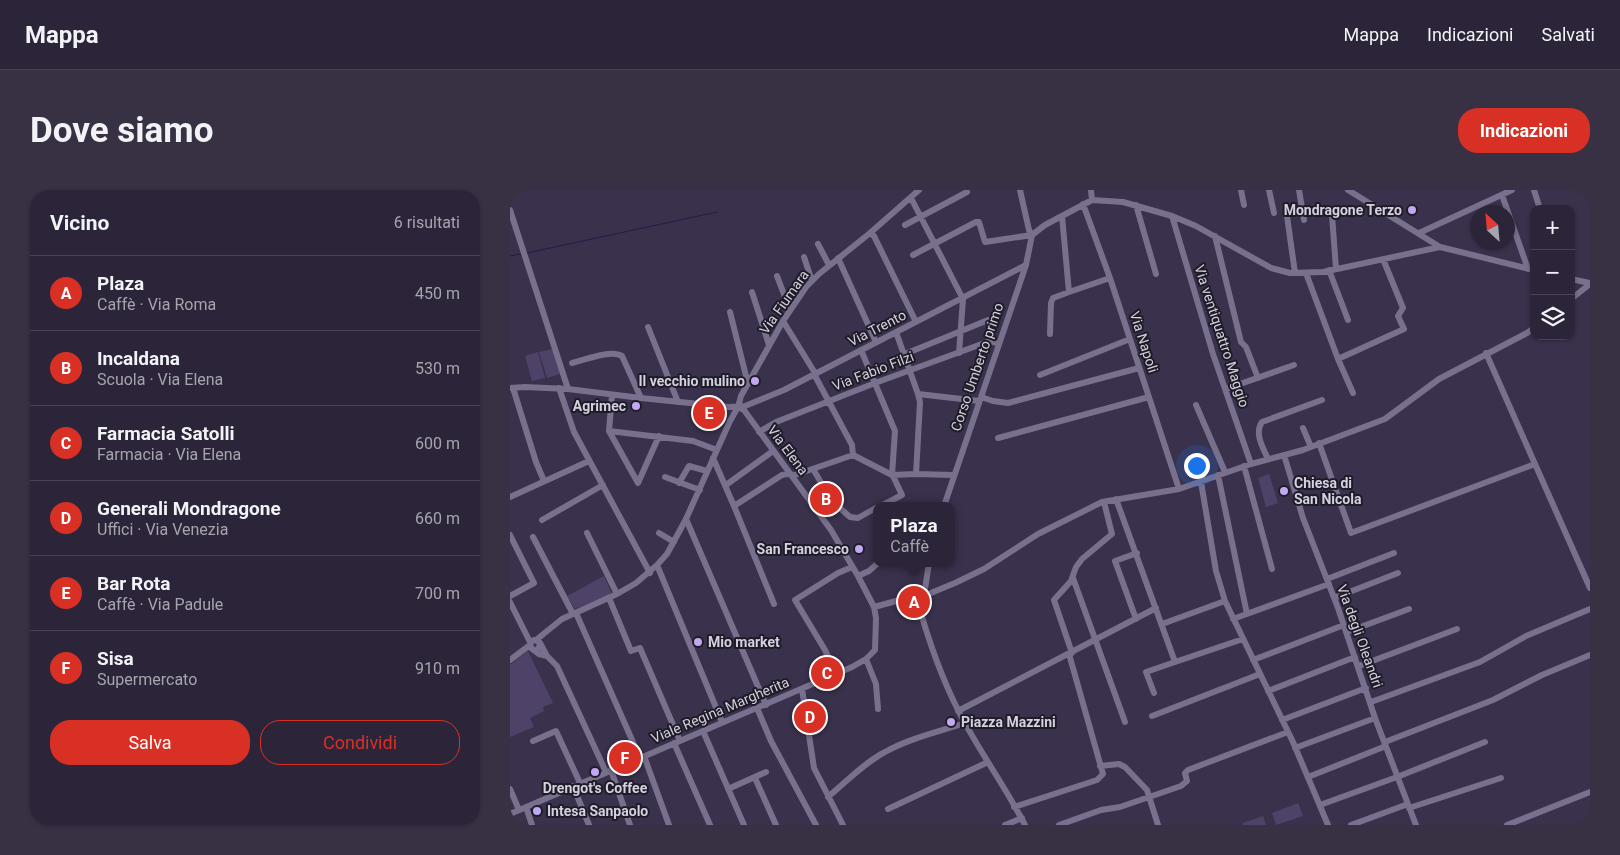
<!DOCTYPE html>
<html lang="it">
<meta charset="utf-8">
<style>
:root{--surface:#2c2539;--page:#383144;--text:#f1f3f6;--muted:#a6a5ae;--line:#484253;--accent:#d93025}
body{margin:0;font-family:Roboto,sans-serif;background:var(--page);color:var(--text)}
.controls{position:absolute;right:15px;top:15px;display:grid;overflow:hidden;border-radius:10px;box-shadow:0 1px 4px #0004}
.controls button{width:45px;height:45px;display:grid;place-items:center;padding:0;border:0;border-bottom:1px solid var(--line);background:var(--surface);color:var(--text);font:25px sans-serif}
.compass{position:absolute;left:960px;top:15px;width:45px;height:45px;border-radius:50%;background:var(--surface);box-shadow:0 1px 4px #0004;rotate:334deg}
.you{position:absolute;left:686px;top:275px;width:18px;height:18px;margin:-12px;border:4px solid #fff;border-radius:50%;background:#1a73e8;box-shadow:0 0 0 8px #1a73e833}
.badge{display:grid;place-items:center;width:32px;height:32px;border-radius:50%;background:var(--accent);color:#fff;font-size:16px;font-weight:700}
.pin{position:absolute;translate:-50% -50%;border:2px solid #fff;box-shadow:0 1px 5px #0006}
.popup{position:absolute;left:363px;top:312px;width:82px;height:65px;box-sizing:border-box;display:grid;place-content:center;border-radius:10px;background:var(--surface);filter:drop-shadow(0 1px 4px #0005);font-size:16px;white-space:nowrap;color:var(--muted)}
.popup b{font-size:19px;color:var(--text)}
.popup::after{content:'';position:absolute;left:50%;top:100%;margin-left:-10px;border:10px solid transparent;border-top-color:var(--surface)}
.list{margin:0;padding:0;list-style:none}
h2{display:flex;justify-content:space-between;align-items:center;height:65px;margin:0;padding:0 20px;font-size:21px}
h2 small{font-size:16px;font-weight:400;color:var(--muted)}
.list li{display:grid;grid-template-columns:32px 1fr auto;gap:15px;align-items:center;box-sizing:border-box;height:75px;padding:0 20px;border-top:1px solid var(--line)}
.list b{display:block;font-size:19px;white-space:nowrap}
.list p{margin:0;font-size:16px;white-space:nowrap;color:var(--muted)}
.list em{font-size:16px;font-style:normal;color:var(--muted)}
.actions{display:flex;gap:10px;padding:15px 20px}
.actions a{flex:1;padding:11px 0;border:1px solid var(--accent);border-radius:20px;text-align:center;font-size:18px;color:var(--accent)}
.actions .main{background:var(--accent);color:#fff}
.icon{flex:none;width:28px;height:28px;fill:none;stroke:currentColor;stroke-width:2;stroke-linecap:round;stroke-linejoin:round}
.map{position:relative;flex:none;width:1080px;height:635px;overflow:hidden;border-radius:20px}
header{display:flex;align-items:center;gap:30px;box-sizing:border-box;height:70px;padding:0 25px;background:var(--surface);border-bottom:1px solid var(--line)}
header strong{font-size:24px}
nav{display:flex;gap:28px;margin-inline-start:auto;font-size:18px}
.intro{display:flex;align-items:center;justify-content:space-between;box-sizing:border-box;height:120px;padding:0 30px}
h1{margin:0;font-size:35px}
.button{padding:12px 22px;border-radius:20px;background:var(--accent);color:#fff;font-size:18px;font-weight:700}
main{display:flex;gap:30px;padding:0 30px}
aside{flex:1;background:var(--surface);border-radius:20px;box-shadow:0 1px 4px #0004}
.map>svg:first-child{display:block}
.green{fill:#4f4269}
.lines{fill:none;stroke-linecap:round;stroke-linejoin:round}
.stream{stroke:#2c184a;stroke-width:1}
.minor{stroke:#78708d;stroke-width:6}
.poi-dot{fill:#c0a8f3;stroke:#1f1c28;stroke-width:2}
.labels{text-anchor:middle;dominant-baseline:central;stroke-width:4;stroke-linejoin:round;paint-order:stroke}
.poi-label{font-size:14px;font-weight:bold;fill:#d4d0e0;stroke:#1f1c28;text-anchor:end}
.street-label{font-size:14px;fill:#d4d0e0;stroke:#1f1c28}
</style>
<header>
<strong>Mappa</strong>
<nav><a>Mappa</a><a>Indicazioni</a><a>Salvati</a></nav>
</header>
<div class="intro"><h1>Dove siamo</h1><a class="button">Indicazioni</a></div>
<main>
<aside>
<h2>Vicino<small>6 risultati</small></h2>
<ul class="list">
<li><span class="badge">A</span><div><b>Plaza</b><p>Caffè · Via Roma</p></div><em>450 m</em></li>
<li><span class="badge">B</span><div><b>Incaldana</b><p>Scuola · Via Elena</p></div><em>530 m</em></li>
<li><span class="badge">C</span><div><b>Farmacia Satolli</b><p>Farmacia · Via Elena</p></div><em>600 m</em></li>
<li><span class="badge">D</span><div><b>Generali Mondragone</b><p>Uffici · Via Venezia</p></div><em>660 m</em></li>
<li><span class="badge">E</span><div><b>Bar Rota</b><p>Caffè · Via Padule</p></div><em>700 m</em></li>
<li><span class="badge">F</span><div><b>Sisa</b><p>Supermercato</p></div><em>910 m</em></li>
</ul>
<div class="actions"><a class="main">Salva</a><a>Condividi</a></div>
</aside>
<div class="map">
<svg width="1080" height="635" viewBox="0 0 1080 635">
<rect width="100%" height="100%" fill="#3a314c"/>
<path class="green" d="M42 159 50 184 37 188 29 162Z
M28 162 35 188 22 191 15 166Z
M759 284 768 313 756 317 748 288Z
M94 386 102 404 65 419 57 406Z
M18 461 43 513 33 517 34 521 20 528 24 537 0 547V475Z
M788 613 793 626 766 635 762 623Z
M753 626 756 635H733V633Z"/>
<g class="lines">
<path class="stream" d="M17 63 207 22
M0 66 11 64"/>
<path class="minor" d="M510 0 519 40 522 45
M581 0 582 10
M731 0 734 15
M759 0 764 23
M789 0 794 30
M838 0 930 57 1024 80
M1024 0 1030 19
M992 5 1018 79
M401 8 453 109 449 163
M573 14 600 88 669 299
M626 15 646 84
M0 20 58 199
M822 25 826 79
M552 26 559 102 600 88
M662 26 703 164 741 274
M777 26 785 83
M395 35 457 2
M360 43 364 46 406 132
M909 43 1002 0
M522 45 535 35 582 10 613 12 662 26 686 36 761 78 780 83 813 82 930 57
M705 46 731 152 736 157 748 188
M308 54 319 75
M403 65 466 32H469L475 52 522 45
M294 67 302 91
M328 68 366 152
M819 80 838 130
M796 83 828 169 843 203
M267 86 280 120
M1061 89 1080 93
M242 102 259 155
M1061 109 1080 94
M220 122 238 194
M273 131 305 183
M138 137 168 212
M386 142 408 204 410 212 406 284 443 285
M540 144 541 113 543 108 559 102
M351 160 385 241 382 285
M976 163 1025 274
M395 164 478 130
M828 169 894 139 888 126 893 118 873 69
M62 173C75 170 101 159 112 166L131 208
M304 184 342 255 343 265
M530 185 620 149
M0 198 15 197 58 199 131 208 219 217 235 216 274 200 516 75
M3 198 26 272 34 291
M49 198 64 242 140 383
M716 199 784 175
M408 204 469 211
M102 205 99 241 183 251 207 260
M471 207 483 211 498 213 629 178
M686 215 715 282
M793 238 801 257
M99 241 128 293 149 246
M249 242 266 232 365 193 480 151 489 154
M488 248 639 207
M809 253 841 343 1025 274 1080 398
M774 265 793 328 828 418 865 528 906 635
M203 268 224 316 272 285 277 284 285 285 343 265 382 285 406 284
M758 269C753 258 744 243 752 232L812 210
M734 276 762 379
M303 279 322 311 340 327 348 328 366 318
M708 285 737 424
M155 287 190 300
M691 292 706 381 715 411 783 552 818 635
M169 293 179 276 197 281
M216 295 263 261
M0 307 79 271
M606 309 665 472 733 449
M224 316 264 414
M371 316 392 305 383 286
M434 316 516 75 522 45
M176 329 256 515
M32 330 93 295
M77 343 107 404
M149 343 164 352
M0 345 24 393 0 406
M23 347 63 424
M147 375 212 532
M348 386 359 381 368 373
M563 388 615 532
M817 389 884 363
M406 406C417 446 430 485 449 522 469 561 495 596 515 635
M411 406 415 399 419 373
M99 408 121 461 130 458 170 551
M824 408 888 383
M0 412 20 452
M364 417 401 407 416 405 445 393 474 379 528 344 592 312 669 299 741 274 793 260 875 229 929 189 1017 143 1024 138
M66 423 130 568
M626 429 605 371 627 363
M723 429 819 394
M652 434 715 411
M837 442 899 419
M26 450 52 429 107 404 126 393 147 375 157 364 176 329 220 231 228 217 231 206 273 131 296 97 309 84 360 43 409 0
M30 453 37 466 47 476 96 582
M25 460 28 459 30 455 28 451 24 450 20 452 21 458 29 464 37 466
M562 463 544 410 561 391 566 377 572 369 602 344 594 312
M356 469 366 494 368 519
M0 470 20 455
M743 470 834 435
M849 476 947 439
M326 484 315 460 285 410 328 383 342 377
M292 499 304 578 333 635
M758 501 845 467
M644 503 636 482 665 472
M861 512 970 472 1016 446 1080 419
M247 518 261 551 306 635
M448 521 646 418
M642 526 750 484
M772 530 856 498
M193 541 234 635
M23 551 46 541 70 593
M875 552 983 510 1032 485 1080 465
M164 553 200 635
M785 558 865 528
M134 566 159 635
M590 576 609 574 615 577 637 600 648 635
M101 580 120 635
M798 587 876 556
M245 588 266 635
M63 596 79 635
M0 599 9 620
M218 599 256 582
M318 607C336 592 354 573 375 562 400 548 428 542 455 533
M810 615 887 587 975 552
M16 617 22 635
M504 617 587 590 593 584 559 464
M899 618 991 588
M378 619 478 572
M0 624 342 477 356 469 365 460 366 428 364 417 348 386 321 340 234 220 228 217
M495 635 512 628
M549 635 591 620 610 617 671 596 677 591 675 583 678 580 778 542
M841 635 898 614
M997 635 1080 602"/>
</g>
<g class="poi-dot">
<circle cx="902" cy="20" r="5"/>
<circle cx="245" cy="191" r="5"/>
<circle cx="126" cy="216" r="5"/>
<circle cx="774" cy="301" r="5"/>
<circle cx="349" cy="359" r="5"/>
<circle cx="188" cy="452" r="5"/>
<circle cx="441" cy="532" r="5"/>
<circle cx="85" cy="582" r="5"/>
<circle cx="27" cy="621" r="5"/>
</g>
<g class="labels">
<g class="poi-label">
<text x="892" y="20">Mondragone Terzo</text>
<text x="235" y="191">Il vecchio mulino</text>
<text x="116" y="216">Agrimec</text>
<text x="784" y="293" text-anchor="start">Chiesa di<tspan x="784" dy="16">San Nicola</tspan></text>
<text x="339" y="359">San Francesco</text>
<text x="198" y="452" text-anchor="start">Mio market</text>
<text x="451" y="532" text-anchor="start">Piazza Mazzini</text>
<text x="85" y="598" text-anchor="middle">Drengot's Coffee</text>
<text x="37" y="621" text-anchor="start">Intesa Sanpaolo</text>
</g>
<g class="street-label">
<text transform="translate(274 112) rotate(-55)">Via Fiumara</text>
<text transform="translate(367 138) rotate(-27)">Via Trento</text>
<text transform="translate(712 146) rotate(72)">Via ventiquattro Maggio</text>
<text transform="translate(634 152) rotate(72)">Via Napoli</text>
<text transform="translate(467 177) rotate(-71)">Corso Umberto primo</text>
<text transform="translate(363 181) rotate(-21)">Via Fabio Filzi</text>
<text transform="translate(278 260) rotate(53)">Via Elena</text>
<text transform="translate(850 446) rotate(70)">Via degli Oleandri</text>
<text transform="translate(210 520) rotate(-23)">Viale Regina Margherita</text>
</g>
</g>
</svg>
<div class="controls">
<button>+</button>
<button>−</button>
<button><svg class="icon" aria-label="layers" viewBox="0 0 24 24"><path d="M12 4l9 5-9 5-9-5zM3 14l9 5 9-5"/></svg></button>
</div>
<svg class="compass" viewBox="-18 -18 36 36"><path d="M0-13l5 13h-10z" fill="#e53935"/><path d="M0 13l5-13h-10z" fill="#a6a5ae"/></svg>
<div class="you"></div>
<div class="pin badge" style="left:404px;top:412px">A</div>
<div class="popup"><b>Plaza</b>Caffè</div>
<div class="pin badge" style="left:316px;top:309px">B</div>
<div class="pin badge" style="left:317px;top:483px">C</div>
<div class="pin badge" style="left:300px;top:527px">D</div>
<div class="pin badge" style="left:199px;top:223px">E</div>
<div class="pin badge" style="left:115px;top:568px">F</div>
</div>
</main>
